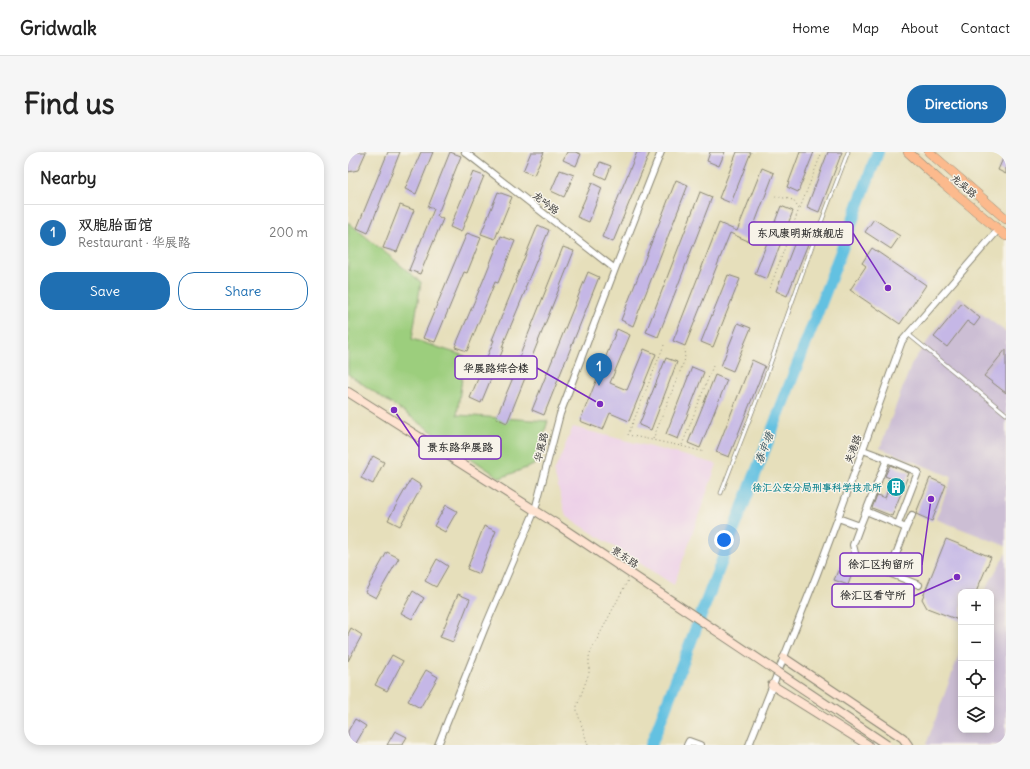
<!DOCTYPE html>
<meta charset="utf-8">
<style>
:root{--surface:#fff;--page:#f6f6f6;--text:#222;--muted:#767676;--line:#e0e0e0;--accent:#1f6fb2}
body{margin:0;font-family:Delius,"LXGW WenKai TC",sans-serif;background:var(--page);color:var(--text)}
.controls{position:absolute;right:12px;bottom:12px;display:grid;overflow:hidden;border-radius:8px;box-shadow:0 2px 10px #0003}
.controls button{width:36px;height:36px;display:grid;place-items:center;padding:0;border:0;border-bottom:1px solid var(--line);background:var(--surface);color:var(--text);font:20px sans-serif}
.you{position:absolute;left:376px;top:388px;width:14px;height:14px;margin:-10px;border:3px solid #fff;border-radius:50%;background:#1a73e8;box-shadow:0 0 0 6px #1a73e833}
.badge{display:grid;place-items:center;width:26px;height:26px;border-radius:50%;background:var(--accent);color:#fff;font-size:13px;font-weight:700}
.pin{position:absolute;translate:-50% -33px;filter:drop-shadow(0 1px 2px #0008)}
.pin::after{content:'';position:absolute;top:21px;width:14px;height:12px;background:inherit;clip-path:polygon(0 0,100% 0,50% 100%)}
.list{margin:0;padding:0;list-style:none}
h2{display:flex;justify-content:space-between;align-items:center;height:52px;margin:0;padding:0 16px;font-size:17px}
h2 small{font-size:13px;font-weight:400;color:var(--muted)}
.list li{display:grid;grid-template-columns:26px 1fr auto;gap:12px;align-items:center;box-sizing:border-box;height:56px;padding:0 16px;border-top:1px solid var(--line)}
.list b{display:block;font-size:15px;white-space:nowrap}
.list p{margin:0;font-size:13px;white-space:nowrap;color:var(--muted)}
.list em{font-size:13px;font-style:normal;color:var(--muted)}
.actions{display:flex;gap:8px;padding:12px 16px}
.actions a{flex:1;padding:9px 0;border:1px solid var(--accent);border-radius:16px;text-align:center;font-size:14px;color:var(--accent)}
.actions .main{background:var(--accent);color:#fff}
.icon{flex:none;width:22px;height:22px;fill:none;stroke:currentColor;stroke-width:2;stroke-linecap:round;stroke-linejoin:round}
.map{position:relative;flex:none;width:658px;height:593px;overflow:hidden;border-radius:16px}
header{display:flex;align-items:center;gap:24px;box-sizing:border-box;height:56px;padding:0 20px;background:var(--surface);border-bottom:1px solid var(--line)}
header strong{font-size:19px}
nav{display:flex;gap:22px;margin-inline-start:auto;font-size:14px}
.intro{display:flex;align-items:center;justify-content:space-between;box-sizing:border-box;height:96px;padding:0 24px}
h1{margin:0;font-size:28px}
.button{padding:10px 18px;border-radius:16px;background:var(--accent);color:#fff;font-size:14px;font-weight:700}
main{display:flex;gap:24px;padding:0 24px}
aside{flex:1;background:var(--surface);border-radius:16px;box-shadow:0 2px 10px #0003}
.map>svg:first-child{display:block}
.built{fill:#edd0e8}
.industrial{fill:#ccbed4}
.green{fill:#9cce7d;stroke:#647c54}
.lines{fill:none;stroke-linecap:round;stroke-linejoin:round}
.river{stroke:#63c1e1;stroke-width:12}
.building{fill:#c5b7e6}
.lane-casing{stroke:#888573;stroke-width:4.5}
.street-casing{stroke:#888573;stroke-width:8}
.secondary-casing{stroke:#888573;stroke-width:10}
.primary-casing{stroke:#888573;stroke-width:10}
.path{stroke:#888573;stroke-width:1;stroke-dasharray:1 3;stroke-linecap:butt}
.lane{stroke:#fff;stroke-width:3}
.street{stroke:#fff;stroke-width:6}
.secondary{stroke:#fee3d1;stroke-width:8}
.primary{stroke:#fcba8d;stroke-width:9}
.secondary-bridge-casing{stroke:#888573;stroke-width:10;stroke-linecap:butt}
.secondary-bridge{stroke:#fee3d1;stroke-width:8}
.labels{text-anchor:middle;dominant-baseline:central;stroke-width:3;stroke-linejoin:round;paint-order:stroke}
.street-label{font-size:10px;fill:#2b2b2b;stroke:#f7f3e8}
.culture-label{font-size:10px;font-weight:bold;fill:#0d838f;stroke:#f7f3e8;text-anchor:end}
.water-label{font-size:11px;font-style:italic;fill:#3c5862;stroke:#f7f3e8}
.leader{fill:none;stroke:#7b2cbf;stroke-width:1.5}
.callout-dot{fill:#7b2cbf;stroke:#f7f3e8;stroke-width:1.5}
.callout{fill:#f7f3e8;stroke:#7b2cbf;stroke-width:1.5}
.callout-label{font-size:11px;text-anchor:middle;font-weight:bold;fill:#2b2b2b}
</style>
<header>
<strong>Gridwalk</strong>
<nav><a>Home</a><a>Map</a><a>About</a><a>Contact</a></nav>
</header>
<div class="intro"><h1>Find us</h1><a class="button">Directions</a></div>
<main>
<aside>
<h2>Nearby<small></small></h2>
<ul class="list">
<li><span class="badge">1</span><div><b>双胞胎面馆</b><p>Restaurant · 华展路</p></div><em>200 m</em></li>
</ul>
<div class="actions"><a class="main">Save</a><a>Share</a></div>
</aside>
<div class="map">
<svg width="658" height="593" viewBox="0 0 658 593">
<rect width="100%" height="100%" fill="#f7f3e8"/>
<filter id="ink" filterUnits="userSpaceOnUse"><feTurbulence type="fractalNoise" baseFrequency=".025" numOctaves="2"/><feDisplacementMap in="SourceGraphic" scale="8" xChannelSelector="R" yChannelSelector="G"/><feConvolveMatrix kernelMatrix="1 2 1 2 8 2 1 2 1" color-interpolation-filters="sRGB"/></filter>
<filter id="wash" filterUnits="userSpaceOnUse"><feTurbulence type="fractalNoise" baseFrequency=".012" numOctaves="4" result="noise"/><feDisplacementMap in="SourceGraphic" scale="16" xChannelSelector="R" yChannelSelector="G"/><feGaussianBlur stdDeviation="0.9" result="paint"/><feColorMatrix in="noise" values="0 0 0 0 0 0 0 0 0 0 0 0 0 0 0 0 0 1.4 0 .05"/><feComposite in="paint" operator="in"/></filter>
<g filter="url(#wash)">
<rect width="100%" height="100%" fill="#e6dfbb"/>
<path class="built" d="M225 275 369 312 326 433 218 364 206 320Z"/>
<path class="industrial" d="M611 145 658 180V394L588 367 604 325 532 296 564 211Z
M658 401V593H578L613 497V578H643V440H636Z"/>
<path class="green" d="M0 70 73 130 64 187 117 204 109 263 200 269 186 313 152 326 0 222Z"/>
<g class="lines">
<path class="river" d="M303 593 492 102 530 0"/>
</g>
<g id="blocks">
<path class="building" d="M0 0H18L10 18 0 20Z
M40 0H52L20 81 9 76Z
M73 0H85L68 42 57 37Z
M102 0 113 4 89 64 95 67 72 122 61 118 86 57 80 55Z
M183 0H196L186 23 175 19Z
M219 0H227L233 2 228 14 215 8Z
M289 0H302L265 90 254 85Z
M362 0H377L371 14 359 9Z
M389 0H403L383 51 371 46Z
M452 0H466L450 40 439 35Z
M480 0H494L471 60 459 55Z
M658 0V22L650 18Z
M252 10 263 14 258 27 247 22Z
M414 16 426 21 400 89 382 81 337 194 325 189 371 71 389 79Z
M212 18 226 23 216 45 203 39Z
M125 20 136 24 113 80 102 75Z
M328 28 340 33 285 174 273 168Z
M244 31 254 36 241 70 229 65Z
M150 40 164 45 147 87 133 82Z
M352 40 364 45 310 185 298 180Z
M52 53 66 58 49 100 35 96Z
M433 54 445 59 419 127 407 122Z
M526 67 552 84 543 97 517 80Z
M454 72 466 77 439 144 428 139Z
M190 73 201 78 177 136 178 137 154 195H156L133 251 122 246 146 188H144L168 129H167Z
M119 81 133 86 119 121 116 120 87 190 75 186Z
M153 84 167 89 150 131 147 130 119 199 107 195 135 129Z
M215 95 226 99 180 215 181 216 159 271 148 266 172 209 170 208Z
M524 96 578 133 552 172 502 138 518 114 514 111Z
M240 120 251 125 196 263 184 258Z
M380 123 392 127 365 195 353 190Z
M614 151 632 166 626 174 619 169 599 195 586 185Z
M390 171 403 176 385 219 373 214Z
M269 177 282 183 262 231 279 238 296 197 308 202 281 269 262 261 255 278 232 269Z
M658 197V241L636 224Z
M318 206 329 210 303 278 291 273Z
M404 208 417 214 381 305 368 300Z
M344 215 356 220 330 287 318 282Z
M367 223 379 228 352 296 340 291Z
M25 304 36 310 25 332 13 326Z
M542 313 561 321 544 364 524 356 529 343 537 346 544 327 537 324Z
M582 326 598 333 584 369 568 362V361Z
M63 327 74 334 52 374 40 368Z
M98 353 109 359 97 380 86 374Z
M136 374 148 379 131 422 119 417Z
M598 387 643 405 628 440H613V469L579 456 574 447Z
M39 400 51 406 28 446 17 440Z
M89 407 100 414 88 435 77 429Z
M495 407 505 410 507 413 500 433 486 428Z
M65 439 76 446 64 467 53 461Z
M110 442 122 447 105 490 92 485Z
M3 476 14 483 0 509V482Z
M44 503 55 509 39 539 27 533Z
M78 518 90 525 72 556 60 549Z
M7 567 18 574 7 593H0V579Z
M47 579 59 585 54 593H39Z"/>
</g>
</g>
<g filter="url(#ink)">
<use href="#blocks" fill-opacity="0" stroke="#888573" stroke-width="1"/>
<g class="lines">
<defs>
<path id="lane" d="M560 182 658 262
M373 341 415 232 463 97 500 0"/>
<path id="street" d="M117 0 267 117
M515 298 539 307 518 359
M539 307 570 320 550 372
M490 366 512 374 505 393 509 409 541 421 558 376 518 359 512 374
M558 376 564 363
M541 421 571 433
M90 593 138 473 187 358 212 262 267 117 313 0
M339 593 341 589 352 593
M401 593 469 422 490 366 554 189 650 78"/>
<path id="secondary" d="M0 240 210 373
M436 506 555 586 560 593
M424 533 520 593"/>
<path id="primary" d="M560 0 591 28 658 84
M581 0 658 67"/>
</defs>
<use href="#lane" class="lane-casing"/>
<use href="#street" class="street-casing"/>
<use href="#secondary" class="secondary-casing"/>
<use href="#primary" class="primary-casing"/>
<path class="path" d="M452 56 474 0
M422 136 451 57 445 48 427 44
M316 193 280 283 333 294 357 300
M305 287 337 207 336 197
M334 293 365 214
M240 593 229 559V554L241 521V505L242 501 280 428"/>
<use href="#lane" class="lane"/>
<use href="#street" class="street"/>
<use href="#secondary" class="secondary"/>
<use href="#primary" class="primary"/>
<defs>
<path id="secondary-bridge" d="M210 373 539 593"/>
</defs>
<use href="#secondary-bridge" class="secondary-bridge-casing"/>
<use href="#secondary-bridge" class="secondary-bridge"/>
</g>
</g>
<defs>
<symbol id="building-disc" viewBox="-11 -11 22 22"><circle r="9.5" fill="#0f9aa8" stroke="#f7f3e8"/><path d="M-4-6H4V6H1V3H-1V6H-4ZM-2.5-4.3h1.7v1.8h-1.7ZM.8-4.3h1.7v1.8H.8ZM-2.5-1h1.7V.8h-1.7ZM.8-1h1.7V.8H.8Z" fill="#fff"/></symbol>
</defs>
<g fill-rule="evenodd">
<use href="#building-disc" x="537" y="324" width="22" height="22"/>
</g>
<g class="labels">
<g class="street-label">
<text transform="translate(616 34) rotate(40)">龙吴路</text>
<text transform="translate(198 51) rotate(38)">龙吟路</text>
<text transform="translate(193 295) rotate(-76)">华展路</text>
<text transform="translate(505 297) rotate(-70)">关港路</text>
<text transform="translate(277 405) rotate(34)">景东路</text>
</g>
<g class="culture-label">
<text x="534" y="335">徐汇公安分局刑事科学技术所</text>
</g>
<g class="water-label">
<text transform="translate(416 296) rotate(-69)">春申塘</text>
</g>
</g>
<path class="leader" d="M540 136L505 81M252 252L189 216M46 258L71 295M583 347L574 413M609 425L566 444"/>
<g class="callout-dot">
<circle cx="540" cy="136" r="4"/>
<circle cx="252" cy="252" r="4"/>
<circle cx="46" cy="258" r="4"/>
<circle cx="583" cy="347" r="4"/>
<circle cx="609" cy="425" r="4"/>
</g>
<g class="callout">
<rect x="401" y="70" width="104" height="23" rx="4"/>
<rect x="107" y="204" width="82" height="23" rx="4"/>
<rect x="71" y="284" width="82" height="23" rx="4"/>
<rect x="492" y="401" width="82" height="23" rx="4"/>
<rect x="484" y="432" width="82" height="23" rx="4"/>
</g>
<g class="callout-label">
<text x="453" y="85">东风康明斯旗舰店</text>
<text x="148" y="220">华展路综合楼</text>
<text x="112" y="299">景东路华展路</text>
<text x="533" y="416">徐汇区拘留所</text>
<text x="525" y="447">徐汇区看守所</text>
</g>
</svg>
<div class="controls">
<button>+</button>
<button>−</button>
<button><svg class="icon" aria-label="locate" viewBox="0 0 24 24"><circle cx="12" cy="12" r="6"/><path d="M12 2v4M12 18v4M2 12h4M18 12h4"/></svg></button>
<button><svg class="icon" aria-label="layers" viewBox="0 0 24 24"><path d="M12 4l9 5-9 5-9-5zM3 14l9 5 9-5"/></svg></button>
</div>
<div class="you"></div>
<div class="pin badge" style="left:251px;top:234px">1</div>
</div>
</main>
